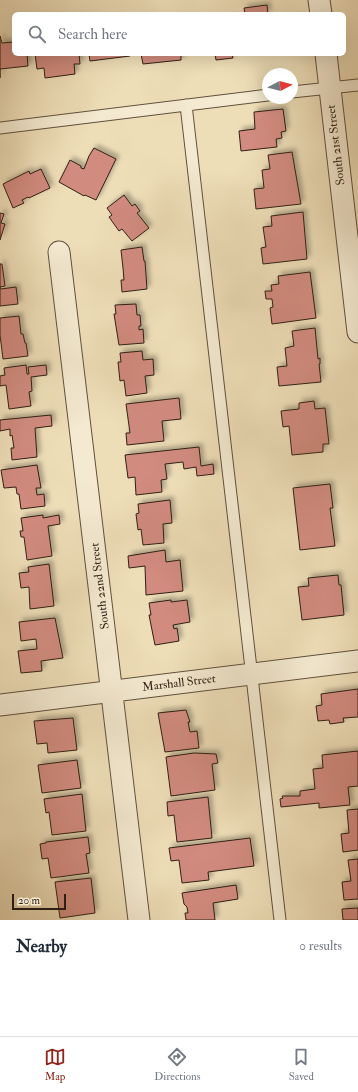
<!DOCTYPE html>
<style>
:root{--surface:#fff;--page:#f6f6f7;--text:#1f2937;--muted:#747a83;--line:#e0e1e3;--accent:#8f2418}
body{margin:0;font-family:"IM FELL Double Pica",serif;background:var(--page);color:var(--text)}
.compass{position:absolute;left:262px;top:68px;width:36px;height:36px;border-radius:50%;background:var(--surface);box-shadow:0 4px 16px #0002;rotate:83deg}
.scale{position:absolute;left:12px;bottom:10px;width:54px;box-sizing:border-box;padding-left:4px;border:2px solid #302014;border-top:0;font-size:11px;line-height:14px;white-space:nowrap;color:#302014;-webkit-text-stroke:3px #f4ead1;paint-order:stroke}
.list{margin:0;padding:0;list-style:none}
h2{display:flex;justify-content:space-between;align-items:center;height:52px;margin:0;padding:0 16px;font-size:17px}
h2 small{font-size:13px;font-weight:400;color:var(--muted)}
.icon{flex:none;width:22px;height:22px;fill:none;stroke:currentColor;stroke-width:2;stroke-linecap:round;stroke-linejoin:round}
.map{position:relative;flex:none;width:358px;height:920px;overflow:hidden}
.search{position:absolute;background:var(--surface);box-shadow:0 4px 16px #0002;left:12px;right:12px;top:12px;height:44px;display:flex;align-items:center;gap:10px;box-sizing:border-box;padding:0 14px;border-radius:6px;color:var(--muted);font-size:15px}
.sheet{height:116px;background:var(--surface)}
nav{display:flex;justify-content:space-around;align-items:center;box-sizing:border-box;height:56px;border-top:1px solid var(--line);background:var(--surface);font-size:11px;color:var(--muted)}
nav a{display:grid;justify-items:center;gap:2px}
nav .on{color:var(--accent)}
.map>svg:first-child{display:block}
.building{fill:#d18b7f;stroke:#302014;filter:url(#shadow)}
.lines{fill:none;stroke-linecap:round;stroke-linejoin:round}
.service-casing{stroke:#60503d;stroke-width:13}
.minor-casing{stroke:#60503d;stroke-width:23}
.service{stroke:#f4ead1;stroke-width:11}
.minor{stroke:#f4ead1;stroke-width:21}
.labels{text-anchor:middle;dominant-baseline:central;stroke-width:3;stroke-linejoin:round;paint-order:stroke}
.street-label{font-size:12px;fill:#302014;stroke:#f4ead1}
</style>
<div class="map">
<svg width="358" height="920" viewBox="0 0 358 920">
<defs>
<filter id="shadow"><feDropShadow dx="3.5" dy="-3.5" stdDeviation="2" flood-color="#0004"/></filter>
</defs>
<rect width="100%" height="100%" fill="#eedeb8"/>
<filter id="stains"><feTurbulence type="fractalNoise" baseFrequency=".005" numOctaves="4"/><feColorMatrix values="0 0 0 0 .2 0 0 0 0 .09 0 0 0 0 .02 0 0 0 .5 -.17"/></filter>
<radialGradient id="worn" r=".72"><stop offset=".6" stop-color="#630" stop-opacity="0"/><stop offset="1" stop-color="#630" stop-opacity=".3"/></radialGradient>
<path class="building" d="M267 5 268 14H245L244 8Z
M0 36 2 43 14 42V54H27L28 66 0 69V78Z
M35 54H79L80 64H74L75 74 45 78 44 68 37 69Z
M89 54H129L130 56 90 61Z
M141 54H181V60L143 64Z
M215 54H232L233 58 216 60Z
M283 109 286 131 281 132 282 138 276 139 277 147 241 151 239 131 255 129 254 112Z
M94 148 116 159 96 200 85 195 84 196 59 182 70 160 81 166V168L84 169 89 156Z
M292 152 301 204 256 209 254 189 264 188 262 170 270 169 268 155Z
M41 169 50 188 29 198 28 197 22 200 24 203 13 208 3 184 29 171 30 174Z
M124 195 132 206 135 204 140 211 137 213 149 228 132 241 122 229 119 231 109 217 112 215 107 208Z
M303 212 307 259 263 264 261 248 266 247 263 227 272 226 271 216Z
M0 213 4 214 1 223 5 224 0 240Z
M142 247 144 261H145L147 289 122 292 121 280H124L123 268 121 250Z
M0 264H2L5 286 0 287 1 289 16 287 18 304 0 306Z
M310 272 316 318 272 324 270 308 273 307 272 299H266L265 291H272L271 285 279 284 278 276Z
M136 304 137 315H140L141 326H139V330L143 329 144 343 119 345 114 314H116L115 305Z
M19 316 21 334H23L25 343H26L28 356 3 359 0 335V318Z
M315 328 318 359 320 358V364H319L321 382 279 386 277 367 287 366 285 348 294 346 292 331Z
M142 351 143 360 153 359 154 375 145 376 147 393 126 396 124 380 120 381 118 362H121L120 353Z
M26 365 27 374H29L28 367 46 365 47 375 31 377 32 391 29 392 31 406 9 409 6 385 0 386V376L5 375 4 368Z
M179 398 181 419 162 421 164 441 127 445 126 433H130L126 404Z
M314 401 315 409 325 408 329 444H323V452L292 455 289 426 283 427 281 411 299 409V403Z
M51 415 52 426 35 428 37 457 12 460 11 448H14L12 435 10 436V429L0 431V420Z
M199 447 201 466 213 464 214 474 197 476 196 467 184 469 183 462 165 464 167 479 161 480 162 492 136 495 135 477 128 478 125 455Z
M37 465 41 488H36L37 495 44 494 45 506 21 509 19 494H17L16 487 4 488 1 470Z
M330 484 333 508H330L335 546 300 550 293 488Z
M170 500 172 523 163 524 164 543 143 545 141 529 138 530 136 514 139 513 138 504Z
M43 515V518L59 515 60 524 48 526 52 556 27 560 24 537H21L20 531H23L21 518Z
M165 550 166 562 180 560 183 591 146 595 145 566 129 568 128 556Z
M49 564 54 606 30 609 29 587 21 588 19 573 29 572 28 567Z
M338 575 339 585H341L344 615 302 620 298 587 309 586 308 578Z
M171 600V602L187 600 190 622 173 625 174 629 177 628 179 641 155 645 149 615H151L149 603Z
M55 618 63 658 41 661 42 671 21 673 18 651 37 649 36 639 21 641 19 622Z
M358 689V717L343 718 344 722 330 724 329 720 318 721 316 706 322 705 321 694Z
M186 710 190 722H188L190 732 197 731 199 748 165 752 158 713Z
M73 718 77 750 48 753 47 743 37 744 34 721Z
M358 751V786L348 787 350 805 319 808V803L281 807 280 799 283 798 282 796H300V791L315 789 313 769 323 768 322 755Z
M194 753 216 754 218 763 212 764 215 790 171 796 166 757Z
M77 760 81 788 42 793 38 765Z
M82 794 86 831 52 835 49 812 46 813 44 799Z
M208 797 212 838 177 842 174 815 168 816 167 802Z
M358 809V850L343 852 341 834 349 833 347 810Z
M88 837 90 853 86 854 89 873 51 878 48 858 42 859 40 844 46 843V842Z
M250 838 254 866 208 872 209 880 182 883 179 860 171 861 169 848Z
M358 859V899L344 900 342 882 351 881 348 860Z
M91 878 95 913 60 918 55 882Z
M236 885 238 899 213 903 215 920H186L185 913H188L187 907 184 904 182 893Z
M358 908V920H343L342 909Z"/>
<g class="lines">
<defs>
<path id="service" d="M292 92 358 85
M186 105 280 920
M0 128 268 95"/>
<path id="minor" d="M319 0 321 14
M326 54 358 332
M59 252 139 920
M0 705 358 661"/>
</defs>
<use href="#service" class="service-casing"/>
<use href="#minor" class="minor-casing"/>
<use href="#service" class="service"/>
<use href="#minor" class="minor"/>
</g>
<g class="labels">
<g class="street-label">
<text transform="translate(336 145) rotate(-97)">South 21st Street</text>
<text transform="translate(100 586) rotate(-97)">South 22nd Street</text>
<text transform="translate(179 683) rotate(-7)">Marshall Street</text>
</g>
</g>
<rect width="100%" height="100%" filter="url(#stains)"/>
<rect width="100%" height="100%" fill="url(#worn)"/>
</svg>
<svg class="compass" viewBox="-18 -18 36 36"><path d="M0-13l5 13h-10z" fill="#e53935"/><path d="M0 13l5-13h-10z" fill="#747a83"/></svg>
<div class="scale">20 m</div>
<div class="search"><svg class="icon" aria-label="search" viewBox="0 0 24 24"><circle cx="10" cy="10" r="6"/><path d="M15 15l6 6"/></svg>Search here</div>
</div>
<section class="sheet">
<h2>Nearby<small>0 results</small></h2>
<ul class="list">
</ul>
</section>
<nav>
<a class="on"><svg class="icon" aria-label="map" viewBox="0 0 24 24"><path d="M3 6l6-2 6 2 6-2v14l-6 2-6-2-6 2zM9 4v14M15 6v14"/></svg>Map</a>
<a><svg class="icon" aria-label="directions" viewBox="0 0 24 24"><path d="M12 3l9 9-9 9-9-9zM9 14v-3h6M13 9l2 2-2 2"/></svg>Directions</a>
<a><svg class="icon" aria-label="saved" viewBox="0 0 24 24"><path d="M7 4h10v16l-5-4-5 4z"/></svg>Saved</a>
</nav>
